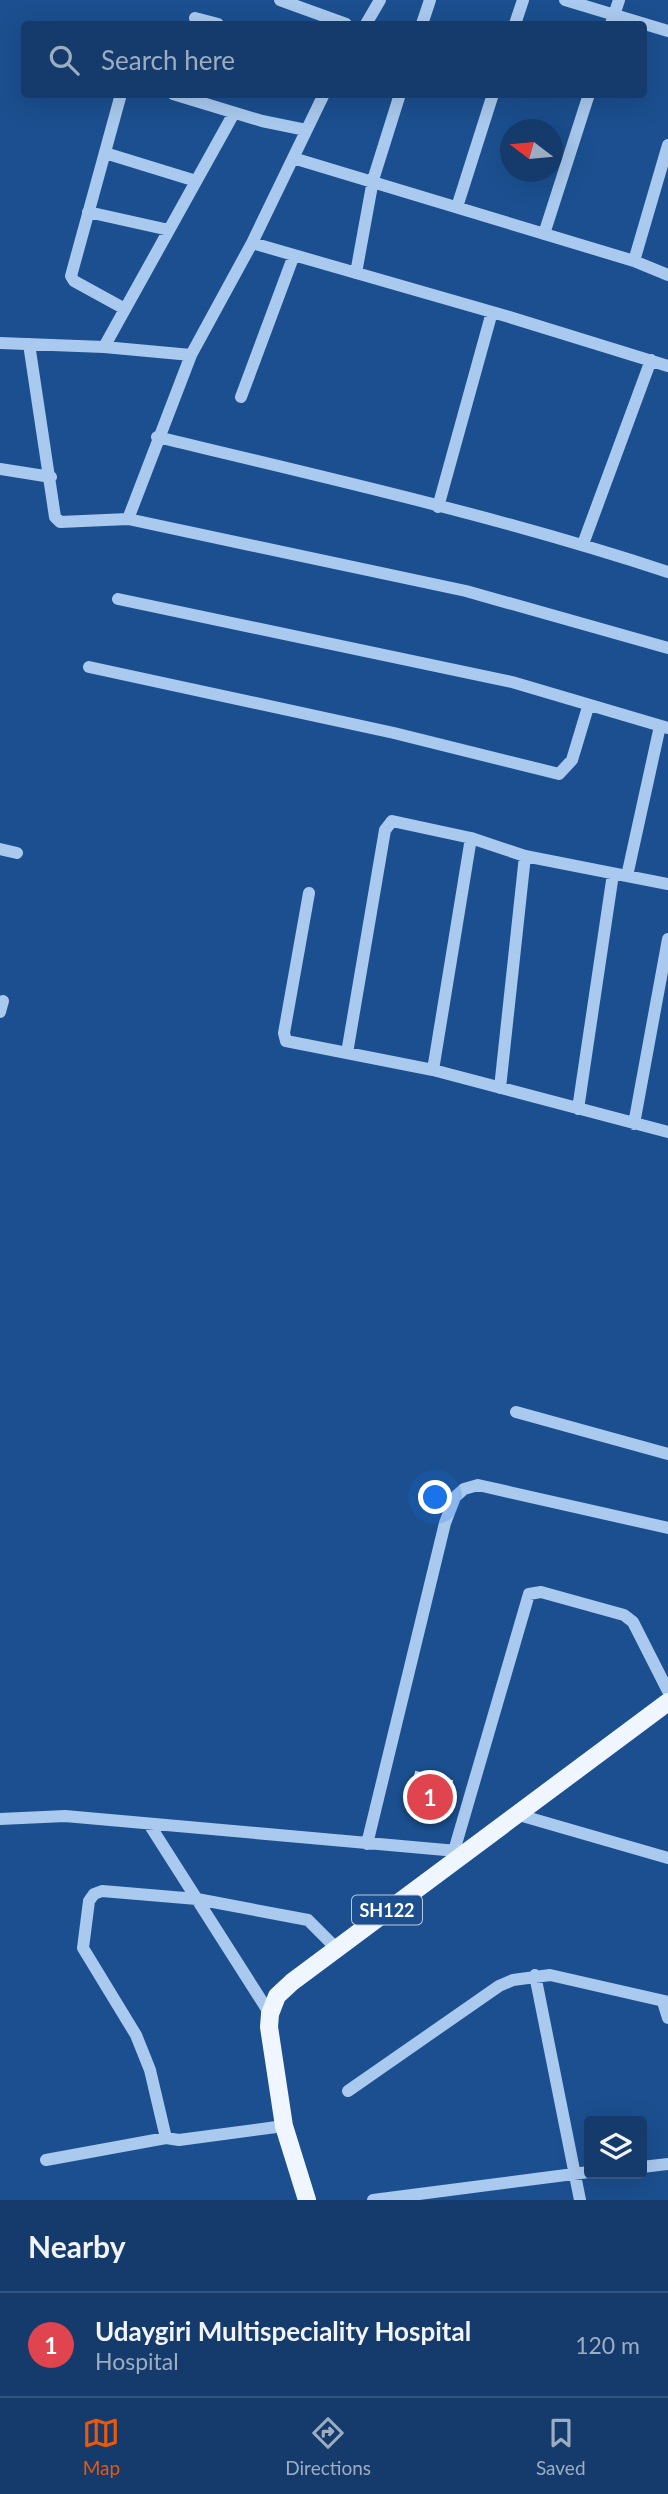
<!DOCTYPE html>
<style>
:root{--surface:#143b6b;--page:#1d4271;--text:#f1f3f6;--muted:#9dadc1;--line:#33557e;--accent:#ea580c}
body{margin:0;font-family:Lato,sans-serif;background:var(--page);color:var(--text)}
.controls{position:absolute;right:21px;bottom:21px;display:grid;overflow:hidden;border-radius:7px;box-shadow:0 7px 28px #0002}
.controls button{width:63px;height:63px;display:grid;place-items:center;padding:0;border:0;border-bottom:2px solid var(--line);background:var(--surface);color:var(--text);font:35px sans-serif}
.compass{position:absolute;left:500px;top:119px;width:63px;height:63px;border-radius:50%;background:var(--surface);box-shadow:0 7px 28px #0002;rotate:286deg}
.you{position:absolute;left:436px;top:1498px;width:24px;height:24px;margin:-18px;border:5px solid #fff;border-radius:50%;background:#1a73e8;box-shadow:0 0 0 10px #1a73e833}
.badge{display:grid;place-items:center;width:46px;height:46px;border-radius:50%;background:var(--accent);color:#fff;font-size:23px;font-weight:700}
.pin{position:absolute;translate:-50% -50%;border:4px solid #fff;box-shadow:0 2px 7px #0006}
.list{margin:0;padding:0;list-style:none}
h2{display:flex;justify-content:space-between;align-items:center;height:91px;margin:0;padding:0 28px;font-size:30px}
h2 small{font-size:23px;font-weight:400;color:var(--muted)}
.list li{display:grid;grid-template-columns:46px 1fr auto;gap:21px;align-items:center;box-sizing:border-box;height:105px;padding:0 28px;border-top:2px solid var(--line)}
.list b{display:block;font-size:26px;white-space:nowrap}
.list p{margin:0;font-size:23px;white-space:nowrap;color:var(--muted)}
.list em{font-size:23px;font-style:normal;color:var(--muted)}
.icon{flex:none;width:38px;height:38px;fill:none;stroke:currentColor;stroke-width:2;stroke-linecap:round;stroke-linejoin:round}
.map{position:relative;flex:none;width:668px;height:2200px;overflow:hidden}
.search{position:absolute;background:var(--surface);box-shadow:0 7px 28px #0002;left:21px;right:21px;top:21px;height:77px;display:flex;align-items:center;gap:18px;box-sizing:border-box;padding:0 24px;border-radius:7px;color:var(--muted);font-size:26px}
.sheet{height:196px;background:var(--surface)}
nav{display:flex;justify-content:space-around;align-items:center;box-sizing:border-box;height:98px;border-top:2px solid var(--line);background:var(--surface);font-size:19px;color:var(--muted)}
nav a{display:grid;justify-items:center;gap:4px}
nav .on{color:var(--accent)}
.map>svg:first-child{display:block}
.building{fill:#4478b7;stroke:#cfe3fa;stroke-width:2}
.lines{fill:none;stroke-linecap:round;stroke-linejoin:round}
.minor{stroke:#a9c9ee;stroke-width:12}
.major{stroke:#f0f6ff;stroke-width:18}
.labels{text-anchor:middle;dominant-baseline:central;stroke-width:5;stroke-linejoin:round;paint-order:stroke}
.shield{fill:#1b4f8f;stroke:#bbcadd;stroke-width:2}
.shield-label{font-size:18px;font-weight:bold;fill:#fff}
</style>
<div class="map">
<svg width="668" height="2200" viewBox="0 0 668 2200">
<rect width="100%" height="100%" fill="#1b4f8f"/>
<path class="building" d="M416 1772 452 1781 443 1816 408 1807Z"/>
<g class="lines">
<path class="minor" d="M280 0 346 24
M565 0 668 31
M195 18 218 24
M366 24 380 0
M422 24 430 0
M515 24 523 0
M611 24 619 0
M121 94 71 276 74 281 125 309
M173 94 262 121 306 130
M105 153 196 181
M293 158 634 261 668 275
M457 207 493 94
M88 212 169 230
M544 234 589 94
M252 243 506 316 668 366
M634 261 668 145
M356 273 373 180 400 94
M0 343 104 347 191 355
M29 344 55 517 60 522 128 519 466 591 668 648
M104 347 234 113
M241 397 294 255
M157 437C328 478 501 517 668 572
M0 469 51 477
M438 507 492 312
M128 519 191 355 252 243 324 94
M583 544 651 360
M118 599 512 682 668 728
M89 667 394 733 559 774 572 760 588 707
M0 849 17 853
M627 876 660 726
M309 893 284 1033 286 1041 433 1070 668 1132
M0 1012 3 1001
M347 1053 385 830 392 821 471 838 525 856 668 884
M433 1070 471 838
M500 1088 525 856
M578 1109 613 874
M634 1124 668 939
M516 1412 668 1454
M519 1815 668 1858
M0 1819 65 1816 468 1852
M149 1824 270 2014
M367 1844 445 1523 455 1497 464 1489 478 1485 668 1528
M454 1851 529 1594 541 1592 624 1615 633 1622 668 1691
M535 1975 580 2200
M663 2002 668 2018
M348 2091 499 1986 513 1980 550 1975 668 2002
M284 2126 179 2140 166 2138 150 2070 136 2035 83 1948 89 1901 94 1894 102 1891 197 1899 308 1920 336 1948
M46 2160 166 2138
M642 2167 668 2164
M373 2200 589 2172"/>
<path class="major" d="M307 2200 284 2126 269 2027 270 2014 277 1996 292 1982 668 1702"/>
</g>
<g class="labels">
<rect class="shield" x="352" y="1895.5" width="70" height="29" rx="5"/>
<g class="shield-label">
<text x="387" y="1910">SH122</text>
</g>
</g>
</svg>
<div class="controls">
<button><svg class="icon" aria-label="layers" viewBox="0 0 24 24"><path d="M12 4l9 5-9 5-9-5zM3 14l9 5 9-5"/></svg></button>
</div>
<svg class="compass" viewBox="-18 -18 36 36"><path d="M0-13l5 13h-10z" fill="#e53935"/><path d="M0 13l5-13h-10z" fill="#9dadc1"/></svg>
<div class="you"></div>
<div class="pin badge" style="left:430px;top:1797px;background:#e0444e">1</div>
<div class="search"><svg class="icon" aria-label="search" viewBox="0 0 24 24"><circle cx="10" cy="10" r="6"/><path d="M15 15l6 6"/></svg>Search here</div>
</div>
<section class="sheet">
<h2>Nearby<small></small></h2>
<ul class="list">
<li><span class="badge" style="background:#e0444e">1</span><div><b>Udaygiri Multispeciality Hospital</b><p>Hospital</p></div><em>120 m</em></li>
</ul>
</section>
<nav>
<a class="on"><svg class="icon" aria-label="map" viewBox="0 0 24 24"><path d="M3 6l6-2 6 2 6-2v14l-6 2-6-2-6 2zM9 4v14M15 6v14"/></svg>Map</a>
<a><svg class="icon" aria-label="directions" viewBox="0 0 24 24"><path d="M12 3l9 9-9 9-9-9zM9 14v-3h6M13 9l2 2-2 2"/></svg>Directions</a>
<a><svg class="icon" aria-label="saved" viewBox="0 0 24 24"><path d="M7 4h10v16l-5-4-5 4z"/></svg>Saved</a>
</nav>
